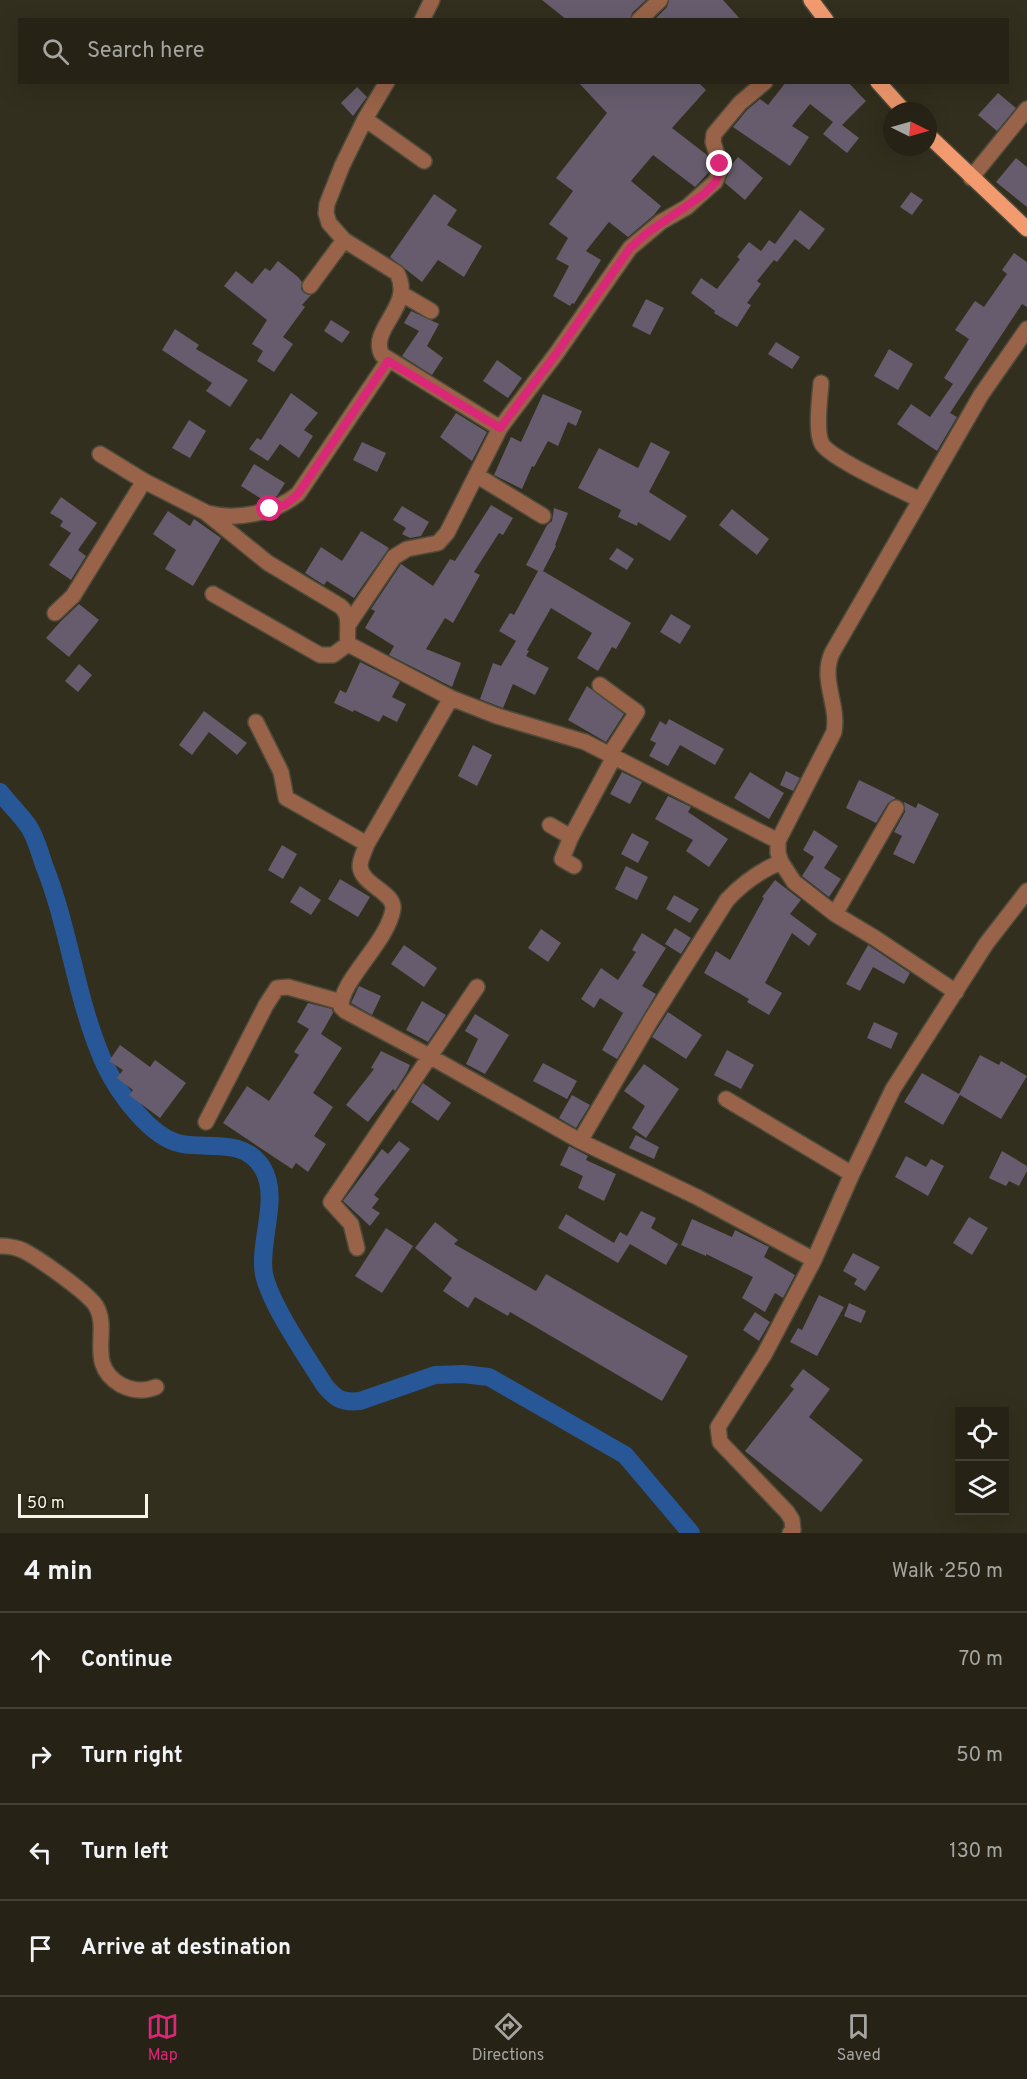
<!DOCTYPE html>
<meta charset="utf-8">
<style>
:root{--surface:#262316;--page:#2e2b1f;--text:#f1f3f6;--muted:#a4a4a1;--line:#424035;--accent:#db2777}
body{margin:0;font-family:Overpass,sans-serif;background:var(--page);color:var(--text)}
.controls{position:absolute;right:18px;bottom:18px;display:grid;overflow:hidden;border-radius:0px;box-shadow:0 6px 24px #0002}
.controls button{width:54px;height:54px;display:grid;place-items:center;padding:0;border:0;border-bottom:2px solid var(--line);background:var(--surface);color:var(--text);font:30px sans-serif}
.compass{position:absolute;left:883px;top:102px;width:54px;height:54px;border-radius:50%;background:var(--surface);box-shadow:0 6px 24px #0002;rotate:95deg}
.scale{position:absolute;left:18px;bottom:15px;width:130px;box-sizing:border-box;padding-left:6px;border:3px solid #f7f4ea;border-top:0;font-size:16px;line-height:21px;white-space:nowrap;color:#f7f4ea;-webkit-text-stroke:4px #292514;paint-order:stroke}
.stop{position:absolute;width:18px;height:18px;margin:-14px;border:4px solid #db2777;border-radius:50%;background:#fff}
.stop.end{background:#db2777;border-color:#fff;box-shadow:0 2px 6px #0008}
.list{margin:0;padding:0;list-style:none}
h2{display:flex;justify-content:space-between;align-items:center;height:78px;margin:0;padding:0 24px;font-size:26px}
h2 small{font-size:20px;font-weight:400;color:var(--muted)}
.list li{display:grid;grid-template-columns:39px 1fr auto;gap:18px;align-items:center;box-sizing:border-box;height:96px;padding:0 24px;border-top:2px solid var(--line)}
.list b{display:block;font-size:22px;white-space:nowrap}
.list em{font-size:20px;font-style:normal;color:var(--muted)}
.icon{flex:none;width:33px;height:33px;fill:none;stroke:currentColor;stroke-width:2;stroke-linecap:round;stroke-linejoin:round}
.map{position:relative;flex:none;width:1027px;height:1533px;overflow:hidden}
.search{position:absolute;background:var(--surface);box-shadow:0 6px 24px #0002;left:18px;right:18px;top:18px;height:66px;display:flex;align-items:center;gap:15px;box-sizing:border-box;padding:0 21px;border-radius:0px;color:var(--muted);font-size:22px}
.sheet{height:462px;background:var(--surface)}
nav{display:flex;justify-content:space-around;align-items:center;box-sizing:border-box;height:84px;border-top:2px solid var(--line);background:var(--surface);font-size:16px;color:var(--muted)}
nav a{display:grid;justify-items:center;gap:3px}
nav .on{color:var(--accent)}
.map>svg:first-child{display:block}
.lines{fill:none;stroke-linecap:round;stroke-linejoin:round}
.canal{stroke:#285798;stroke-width:18}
.building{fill:#665c6d}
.minor-casing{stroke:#4e4b3b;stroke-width:18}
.major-casing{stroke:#4e4b3b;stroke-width:18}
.minor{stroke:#986348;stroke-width:15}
.major{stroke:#f39b6f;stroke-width:15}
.route{stroke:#db2777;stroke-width:8}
</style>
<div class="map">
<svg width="1027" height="1533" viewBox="0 0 1027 1533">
<rect width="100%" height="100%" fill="#332f1e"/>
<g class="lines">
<path class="canal" d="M0 792C9 804 21 815 29 827 36 838 40 853 44 865 70 930 76 1001 105 1065 118 1092 150 1138 182 1144 209 1149 243 1138 262 1167 281 1197 258 1242 264 1274 270 1304 308 1359 325 1386 336 1399 342 1403 360 1401L435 1375 463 1374 489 1377 625 1455 691 1533"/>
</g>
<path class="building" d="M542 0H646L632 13 630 20H567Z
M669 0H723L741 20H654L667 7Z
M578 82H698L706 90 672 128 707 155 710 165 709 172 695 187 653 155 631 181 661 206 654 215 628 237 609 222 586 251 601 260 574 304 572 303 570 306 553 296 569 266 556 259 568 238 549 224 573 191 556 178 607 113Z
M786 82H848L861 96 866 101 842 125 859 138 847 153 823 134 833 122 810 104 792 126 809 137 790 166 733 127 747 110 760 99 768 105Z
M357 87 367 97 353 116 341 103Z
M998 93 1016 108 997 131 978 115Z
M738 157 763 178 745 200 725 183 729 168Z
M1016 158 1027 167V207L996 182Z
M911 192 923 200 912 215 900 207Z
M434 194 457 210 447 225 482 246 464 277 438 260 422 282 390 257Z
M800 210 825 229 809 250 795 239 777 262 774 260 757 281 761 284 747 303 751 305 737 327 714 313 715 311 691 293 701 278 717 289 740 259 737 257 749 242 761 251 769 240 775 244Z
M1014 253 1027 262V307L1022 304 950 413 957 417 937 451 897 424 911 404 930 417 953 384 944 378 969 339 955 330 975 301 984 307 1007 274 1002 270Z
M278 261 298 277 302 282 301 289 304 293 311 295 302 305 305 307 283 337 293 344 274 372 257 361 263 351 252 344 267 320 224 286 236 271 252 284 265 268 270 271Z
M646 299 664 308 650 335 632 326Z
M411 311 439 324 427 346 443 358 432 375 402 356 419 331 404 323Z
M331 320 350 332 342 343 324 331Z
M175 329 199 345 196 349 248 380 230 407 206 391 212 383 162 350Z
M776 342 800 357 792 369 768 354Z
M889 349 913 364 898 390 874 376Z
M497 360 522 378 508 398 483 381Z
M291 393 318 413 304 430 313 436 299 458 280 444 268 461 249 449 257 438 261 440Z
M543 394 582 411 576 426 568 422 558 446 548 441 534 467 532 466 522 489 494 475 511 437 521 442Z
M456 413 487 432 472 461 440 437Z
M189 420 206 431 190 458 172 448Z
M362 442 386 453 377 472 353 460Z
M651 442 670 452 649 492 687 516 670 541 638 522 637 526 618 517 621 510 578 488 599 448 638 468Z
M254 464 285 483 277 496 265 501 241 486Z
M61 497 97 523 78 550 86 556 71 580 49 565 71 533 60 526 63 521 50 513Z
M491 505 513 518 503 535 499 533 474 572 480 575 453 623 445 618 426 649 461 663 452 687 389 655 394 646 365 628 375 611 371 609 401 564 433 586 450 559 455 561Z
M402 506 429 522 421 536 410 538 402 534 406 528 393 520Z
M554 508 568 513 555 545 556 546 543 571 631 623 616 649 612 647 598 671 577 658 592 633 551 608 527 650 529 651 526 656 549 668 535 695 513 684 503 708 480 699 493 663 501 666 516 641 499 631 510 613 514 615 538 571 526 565 547 525 552 521Z
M732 509 769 539 757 555 719 525Z
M168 511 190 526 194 519 221 538 193 586 165 569 176 550 153 534Z
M361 531 389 548 354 598 327 581 324 585 305 573 321 547 342 561Z
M617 548 634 559 627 570 609 559Z
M79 604 99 620 69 657 46 638 61 621Z
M671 614 691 626 680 644 660 632Z
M360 662 400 682 392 697 406 704 397 722 383 715 379 722 354 710 353 712 334 703 340 690 346 693Z
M79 664 92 675 78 692 65 681Z
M587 686 624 714 606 742 568 720Z
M204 711 247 743 237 755 209 732 192 755 179 745Z
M669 719 724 749 715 765 680 745 668 766 649 756 656 743 650 740 660 721 666 725Z
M473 745 492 755 477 786 458 776Z
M786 771 800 778 793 791 780 785Z
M622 772 642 782 630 804 610 794Z
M750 772 784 793 769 819 734 798Z
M859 780 896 798 888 803 876 823 846 808Z
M668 796 691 807 688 812 728 839 709 867 686 851 693 840 655 819Z
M904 802 916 808 918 803 939 814 914 864 893 854 902 836 894 832 905 812Z
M814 830 838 846 824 868 841 879 829 897 802 876 814 857 803 850Z
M632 833 649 842 638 863 621 854Z
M282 845 297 854 283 879 268 870Z
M626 866 648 877 637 900 615 889Z
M340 879 370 897 358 917 328 899Z
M775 880 801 900 790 914 817 934 809 946 792 933 765 983 782 993 769 1015 747 1002 749 999 704 973 716 951 730 960 764 898 762 897Z
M300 886 321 900 311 915 290 902Z
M674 895 699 909 690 923 666 909Z
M675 928 691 938 681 954 665 944Z
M541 929 561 943 548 962 528 948Z
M642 933 666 948 642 986 656 994 617 1059 602 1050 623 1013 600 998 594 1008 581 999 601 968 618 980 636 952 632 950Z
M404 945 437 968 424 987 391 964Z
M868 945 910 973 904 984 873 967 860 991 846 984Z
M359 986 381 996 372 1015 351 1003Z
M422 1001 446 1015 428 1042 406 1030Z
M308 1003 332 1009 333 1013 321 1034 342 1048 313 1093 333 1107 314 1136 326 1144 308 1172 296 1163 292 1169 223 1123 247 1086 269 1101 299 1055 294 1052 309 1029 297 1022Z
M668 1012 702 1035 686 1059 652 1037Z
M475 1014 509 1035 485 1074 466 1064 478 1039 465 1031Z
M874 1022 898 1033 891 1049 867 1038Z
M120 1045 150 1067 155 1060 186 1083 160 1118 129 1095 133 1090 117 1078 123 1070 109 1061Z
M727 1050 754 1065 741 1089 714 1075Z
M381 1051 410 1065 407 1072 395 1091 393 1089 368 1122 346 1105 374 1069 371 1068Z
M980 1055 999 1065 1001 1061 1027 1076 1001 1119 960 1095 943 1125 904 1102 922 1073 959 1094Z
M543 1063 577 1081 567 1099 533 1081Z
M644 1064 679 1089 646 1138 632 1128 645 1106 624 1091Z
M423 1083 451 1103 438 1121 411 1102Z
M572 1095 590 1105 576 1128 559 1118Z
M636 1135 659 1147 654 1159 629 1148Z
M399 1141 410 1149 374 1195 379 1199 372 1208 380 1213 370 1226 343 1201 382 1149 388 1154Z
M569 1146 588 1156 586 1160 616 1174 604 1201 578 1188 583 1176 560 1165Z
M1002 1151 1027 1166V1171L1019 1186 1009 1181 1006 1186 989 1178Z
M906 1156 926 1167 931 1159 944 1166 928 1196 895 1177Z
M641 1211 656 1218 651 1228 678 1244 666 1265 630 1244 618 1263 558 1228 566 1214 614 1243 620 1232 627 1236Z
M969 1217 988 1228 972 1255 953 1243Z
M692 1219 732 1237 735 1230 769 1247 764 1257 795 1275 783 1298 775 1293 765 1312 742 1298 753 1277 706 1254V1256L681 1245Z
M435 1222 458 1240 454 1244 536 1291 546 1274 688 1356 662 1401 510 1312 508 1316 475 1297 468 1308 443 1291 452 1278 415 1248Z
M386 1228 413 1246 382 1293 355 1276Z
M853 1253 880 1267 865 1291 854 1284 857 1279 843 1271Z
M819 1295 844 1307 817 1356 790 1342 798 1328 802 1330Z
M849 1303 866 1311 861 1323 844 1316Z
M755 1312 770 1322 759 1341 743 1330Z
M803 1369 830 1389 809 1417 863 1460 821 1512 745 1451 794 1389 790 1386Z"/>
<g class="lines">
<defs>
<path id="minor" d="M422 20 432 0
M639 20 660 0
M387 82 365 119 342 166 327 204 326 213 329 223 344 240 397 273C415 306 368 329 382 355L500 428
M365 119 424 161
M971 178 1027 109
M310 286 344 240
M402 294 431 311
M821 383C820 397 815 432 822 444 831 459 901 490 920 500
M100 454 144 481 205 512 268 563 340 606C352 615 346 630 348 644L451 698 497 716 585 742 778 841
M476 475 543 516
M207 513C236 521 275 513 298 494L388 361
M213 594 320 655H333L348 644
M55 613 73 596 144 481
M348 625 394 557 407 549 438 543 447 533 500 428 556 354 630 248 661 222 687 207 715 182 719 173 720 164 713 142 714 134 740 103 765 82
M600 685 637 712 610 754
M451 698 367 844C365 850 360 859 360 866 361 885 395 892 393 909 388 942 340 981 341 1007L345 1011 429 1056 580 1141 697 1197 814 1260
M256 722 281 772 286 798 367 844
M550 825 571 837
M574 866 562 859 571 837 614 757
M835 914 896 808
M956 992 875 938 835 914 794 882 781 862 778 853V841L834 732C839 704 820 680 832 653L981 395 1027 329
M726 1099 852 1174
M206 1122 266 1005 277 988 288 987 341 1002
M580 1141 651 1020 727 900C743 883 759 871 781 862
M0 1246C8 1246 15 1247 22 1250 37 1257 88 1293 96 1306 111 1331 85 1364 121 1385 133 1391 144 1392 156 1387
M357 1248 351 1224 331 1202 477 987
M790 1533 793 1530 792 1520 787 1512 720 1442 718 1427 764 1355 814 1260 852 1174 893 1089 986 944 1027 891"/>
<path id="major" d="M811 0 826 20
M878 82 904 111
M928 135 1027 229"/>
</defs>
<use href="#minor" class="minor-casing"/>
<use href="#major" class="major-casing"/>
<use href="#minor" class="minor"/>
<use href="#major" class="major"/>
</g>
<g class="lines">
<path class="route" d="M270 509 285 505 298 494 388 361 500 428 556 354 630 248 647 233 704 194 715 183 719 173 720 164"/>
</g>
</svg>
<div class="controls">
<button><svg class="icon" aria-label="locate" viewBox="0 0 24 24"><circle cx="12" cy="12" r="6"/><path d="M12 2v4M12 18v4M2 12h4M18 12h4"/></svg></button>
<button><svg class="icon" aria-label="layers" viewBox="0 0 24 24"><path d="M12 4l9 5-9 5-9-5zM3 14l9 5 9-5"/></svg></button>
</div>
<svg class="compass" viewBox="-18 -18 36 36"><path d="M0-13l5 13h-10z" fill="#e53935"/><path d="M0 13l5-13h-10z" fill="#a4a4a1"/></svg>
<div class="scale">50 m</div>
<div class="stop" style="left:270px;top:509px"></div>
<div class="stop end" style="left:720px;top:164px"></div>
<div class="search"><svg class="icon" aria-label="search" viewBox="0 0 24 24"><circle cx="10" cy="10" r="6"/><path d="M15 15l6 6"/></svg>Search here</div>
</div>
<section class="sheet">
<h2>4 min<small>Walk · 250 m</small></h2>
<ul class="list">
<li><svg class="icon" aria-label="ahead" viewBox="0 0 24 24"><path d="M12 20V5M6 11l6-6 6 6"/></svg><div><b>Continue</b></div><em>70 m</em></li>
<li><svg class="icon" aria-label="right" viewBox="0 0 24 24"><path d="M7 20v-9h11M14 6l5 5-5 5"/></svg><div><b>Turn right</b></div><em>50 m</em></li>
<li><svg class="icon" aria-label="left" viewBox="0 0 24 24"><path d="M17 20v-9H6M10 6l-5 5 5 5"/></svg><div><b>Turn left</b></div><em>130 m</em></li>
<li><svg class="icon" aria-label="arrive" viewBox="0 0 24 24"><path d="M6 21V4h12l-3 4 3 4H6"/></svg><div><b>Arrive at destination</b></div></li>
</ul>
</section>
<nav>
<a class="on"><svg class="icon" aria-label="map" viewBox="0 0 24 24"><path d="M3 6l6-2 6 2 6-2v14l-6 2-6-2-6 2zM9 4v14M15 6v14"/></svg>Map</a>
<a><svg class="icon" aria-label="directions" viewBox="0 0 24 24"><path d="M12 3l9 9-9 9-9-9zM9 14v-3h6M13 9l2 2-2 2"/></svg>Directions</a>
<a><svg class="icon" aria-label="saved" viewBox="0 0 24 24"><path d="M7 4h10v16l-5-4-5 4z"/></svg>Saved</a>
</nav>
